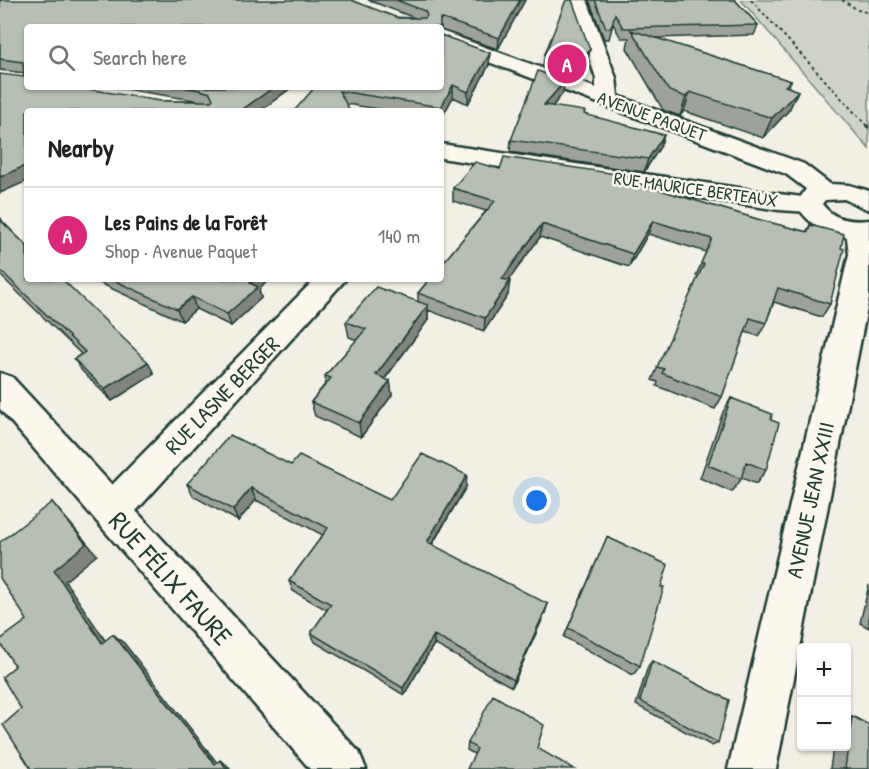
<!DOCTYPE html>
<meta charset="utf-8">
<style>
:root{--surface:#fff;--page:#f2f2f2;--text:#222;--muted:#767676;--line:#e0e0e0;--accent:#db2777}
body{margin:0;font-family:"Patrick Hand",sans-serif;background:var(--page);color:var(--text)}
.controls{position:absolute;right:18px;bottom:18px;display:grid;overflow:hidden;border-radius:6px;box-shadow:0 2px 4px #0004}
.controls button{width:54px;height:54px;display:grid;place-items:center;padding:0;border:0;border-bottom:2px solid var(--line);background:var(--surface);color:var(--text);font:30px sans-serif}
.you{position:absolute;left:537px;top:501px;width:21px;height:21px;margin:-15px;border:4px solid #fff;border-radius:50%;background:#1a73e8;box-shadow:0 0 0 9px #1a73e833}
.badge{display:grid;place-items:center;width:39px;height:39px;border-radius:50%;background:var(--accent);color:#fff;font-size:20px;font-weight:700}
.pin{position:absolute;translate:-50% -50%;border:3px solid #fff;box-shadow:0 2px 6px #0006}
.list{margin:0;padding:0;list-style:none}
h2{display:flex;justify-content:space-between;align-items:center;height:78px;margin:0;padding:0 24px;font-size:26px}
h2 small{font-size:20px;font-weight:400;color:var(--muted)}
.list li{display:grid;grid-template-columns:39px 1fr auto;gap:18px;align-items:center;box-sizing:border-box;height:96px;padding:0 24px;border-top:2px solid var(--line)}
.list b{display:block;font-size:22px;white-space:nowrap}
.list p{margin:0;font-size:20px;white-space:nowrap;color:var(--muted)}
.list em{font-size:20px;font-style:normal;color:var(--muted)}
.icon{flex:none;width:33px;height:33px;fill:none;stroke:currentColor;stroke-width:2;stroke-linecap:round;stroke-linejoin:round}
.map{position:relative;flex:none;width:869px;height:769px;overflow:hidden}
.search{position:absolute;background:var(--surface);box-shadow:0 2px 4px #0004;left:24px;top:24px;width:420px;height:66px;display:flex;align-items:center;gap:15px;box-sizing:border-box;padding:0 21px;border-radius:6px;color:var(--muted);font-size:22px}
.panel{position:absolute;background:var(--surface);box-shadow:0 2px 4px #0004;left:24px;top:108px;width:420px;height:174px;border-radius:6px}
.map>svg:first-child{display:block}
.green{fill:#cfd2c8;stroke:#77887e;stroke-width:1.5}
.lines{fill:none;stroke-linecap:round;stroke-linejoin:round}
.street-casing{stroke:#1f3d34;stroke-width:5}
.secondary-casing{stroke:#1f3d34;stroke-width:5}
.path-far1{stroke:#1f3d34;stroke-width:2;stroke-dasharray:3 3;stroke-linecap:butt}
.path{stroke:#1f3d34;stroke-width:3;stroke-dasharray:4 4;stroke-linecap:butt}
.street{fill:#fbf7ec;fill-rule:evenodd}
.secondary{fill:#fbf7ec;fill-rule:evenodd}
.wall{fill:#9da39a;stroke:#1f3d34;stroke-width:1.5}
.shaded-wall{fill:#80857d;stroke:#1f3d34;stroke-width:1.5}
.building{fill:#b7beb3;stroke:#1f3d34;stroke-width:1.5}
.labels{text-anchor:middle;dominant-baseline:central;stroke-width:5;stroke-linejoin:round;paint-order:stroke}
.far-street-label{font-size:18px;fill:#1f3d34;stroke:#fbf7ec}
.street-label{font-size:22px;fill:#1f3d34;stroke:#fbf7ec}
.near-street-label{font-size:27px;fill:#1f3d34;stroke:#fbf7ec}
</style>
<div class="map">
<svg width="869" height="769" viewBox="0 0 869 769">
<rect width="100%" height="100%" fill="#f2f0e5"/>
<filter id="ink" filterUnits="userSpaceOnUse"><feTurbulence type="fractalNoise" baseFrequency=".0167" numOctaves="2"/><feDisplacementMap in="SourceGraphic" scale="12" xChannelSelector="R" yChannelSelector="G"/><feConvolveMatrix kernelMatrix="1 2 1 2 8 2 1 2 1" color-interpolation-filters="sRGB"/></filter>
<g filter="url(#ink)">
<path class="green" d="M741 0H869V149Z"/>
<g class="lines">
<defs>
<path id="street" d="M441 144 779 194 818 199 822 204 818 209 809 212 779 210 441 158Z
M859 222 869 225V298L776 769H728L849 254 846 230 850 224Z
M315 279H346L136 511 359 752 366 769H310L0 409V373L12 377 112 485Z"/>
<path id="secondary" d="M569 0H587L616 78 618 96 804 164 830 184 849 185 869 191V210L844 199 825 200 822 204C834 220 850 222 869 220V236C838 240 812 231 796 204L806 189 786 174 441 44V31L596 88V78Z"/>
</defs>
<use href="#street" class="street-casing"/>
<use href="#secondary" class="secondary-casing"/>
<path class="path-far1" d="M751 0 867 126
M842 0 858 10 869 13"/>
<path class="path" d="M866 125 869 128"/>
<use href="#street" class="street"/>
<use href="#secondary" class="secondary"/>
</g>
<path class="wall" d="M0 0 415 18 368 0H525L498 49 441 30V27H27V87L160 101H200L112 87H292L260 111H27L24 73 0 70Z
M589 0H735L758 25 754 35 655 38 791 81 788 87 798 91 789 110 763 138 684 111 680 116 663 110 627 48 629 38H621L613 24 609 39H604Z
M545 54 588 62 575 78 543 66Z
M489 65 468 104 453 97 441 119V111H392L346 104 315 87Z
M563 93 552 107 664 135 660 147 644 172 510 152 511 140Z
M500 169 636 177 635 183 764 221 806 232 810 225 841 248 830 304 822 317 774 302 766 323 759 336 745 332 722 397 715 409 657 386 658 382 652 380 698 277 696 276 706 252 648 234 629 267 540 237 508 281V295L484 331 428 310V320L385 379 390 381 392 395 361 437 315 416 311 402 326 383 325 376 357 340 349 337 346 322 418 302V293L486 211 453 201V188Z
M0 217 3 222 154 374 112 401 82 371 74 359 81 354 0 275Z
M91 279H269L259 290 261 298 231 326 196 309 182 321Z
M731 398 771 420 766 470 756 484 742 478 732 492 700 478 723 412Z
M291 465 390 500 466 487 432 545 545 613 512 687 434 644 404 695 315 642 311 633 327 610 293 591 289 581 323 535 256 500 238 521 193 496 187 484Z
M607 537 640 666 633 675 564 637Z
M869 585V628L860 623Z
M652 661 718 743 712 746 636 705 648 666Z
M852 716 869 769H830L833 747H846V719Z
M468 743 537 748 474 754 467 750Z"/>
<path class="shaded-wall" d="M520 0H525L498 49 499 38Z
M590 50 588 62 575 78 577 65Z
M490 53 489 65 468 104V92Z
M565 81 563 93 543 118 544 105Z
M453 85V97L441 119V107Z
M274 87H292L260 111H240Z
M798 91 789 110 763 138 772 118Z
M690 92 684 111 680 116 686 97Z
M664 135 660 147 644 172 648 159Z
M27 165V181L0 193V177Z
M653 221 648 234 629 267 633 254Z
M542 224 540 237 500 292 502 279Z
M254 279H269L259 290 261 298 231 326 227 314 250 283Z
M510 281 508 295 484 331 485 318Z
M192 297 196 309 182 321 177 309Z
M428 305V320L377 389 376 375Z
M148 362 154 374 112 401 104 389Z
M390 381 392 395 361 437 359 423Z
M467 475 466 487 427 552V542Z
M251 488 256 500 238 521 233 510Z
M52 502 97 555 65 581 113 652 102 643 54 570Z
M548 604 545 613 512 687 514 680Z
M113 634 124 643 222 769 215 764Z
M434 635V644L404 695 403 688Z
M220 760 227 765 230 769H227Z"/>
<path class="building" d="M0 0H351L398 18H425L427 16 425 11 396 0H520L499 38 440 18V27H27V87H76L160 101H211L213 99 210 93 200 90 182 87H274L240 111H27V165L0 177V74L24 77 23 62 0 59Z
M566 0H572L590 50 577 65 545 54Z
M595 0H735L758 25 623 28 615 14 611 28H606Z
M631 30 791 81 785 86 798 91 772 118 690 92 686 97 669 91Z
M441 35 490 53 468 92 453 85 441 107 339 91 350 111H294L315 87H441Z
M538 71 565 81 544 105 585 111 584 114 664 135 648 159 511 140Z
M504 157 636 177 633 182 764 221 808 232 810 225 844 234 841 248 844 249 830 304 778 288 766 323 750 318 722 397 662 373 664 369 657 367 704 264 701 263 712 239 653 221 633 254 542 224 502 279 510 281 485 318 418 293 430 279H441V265L495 201 453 188 475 162 500 169Z
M0 220 27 246V279H62L148 362 104 389 74 359 85 352 0 270Z
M111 279H254L250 283 258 287 227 314 192 297 177 309Z
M376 287 428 305 376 375 390 381 359 423 311 402 331 378 325 376 366 329 346 322Z
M731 398 772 414 771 420 779 423 766 470 746 462 741 479 708 465Z
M230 435 291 465 299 456 390 500 422 454 467 475 427 542 548 604 514 680 434 635 403 688 311 633 331 604 289 581 328 528 251 488 233 510 187 484Z
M52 502 86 544 54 570 102 643 113 634 215 764 220 760 227 769H31L3 725 21 709 2 677 15 666 0 643V640L27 620 0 578V542Z
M607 537 668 565 661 587H664L640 666 568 628Z
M652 661 729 700 718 743 640 701Z
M493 695 544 725 537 748 574 769H467L477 749 468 743Z
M852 716 869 725V769H845Z"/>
</g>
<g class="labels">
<g class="far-street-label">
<text transform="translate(652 116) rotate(20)">AVENUE PAQUET</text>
<text transform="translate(696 189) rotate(8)">RUE MAURICE BERTEAUX</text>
</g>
<g class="street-label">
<text transform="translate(222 395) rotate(-46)">RUE LASNE BERGER</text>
<text transform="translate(810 500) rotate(-78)">AVENUE JEAN XXIII</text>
</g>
<g class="near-street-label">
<text transform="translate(171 578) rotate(48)">RUE FÉLIX FAURE</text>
</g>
</g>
</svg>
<div class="controls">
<button>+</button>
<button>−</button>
</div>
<div class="you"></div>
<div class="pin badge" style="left:567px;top:64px">A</div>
<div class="search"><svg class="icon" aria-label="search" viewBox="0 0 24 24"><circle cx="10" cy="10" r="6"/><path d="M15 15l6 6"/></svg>Search here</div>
<section class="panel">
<h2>Nearby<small></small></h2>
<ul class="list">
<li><span class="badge">A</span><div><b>Les Pains de la Forêt</b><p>Shop · Avenue Paquet</p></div><em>140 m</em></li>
</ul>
</section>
</div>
